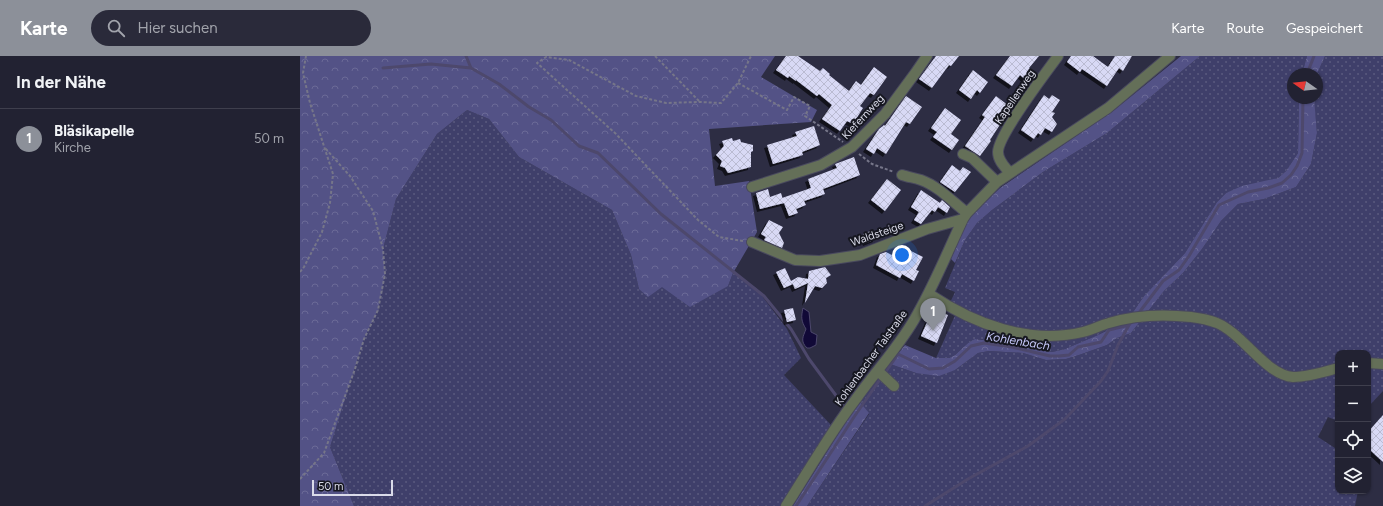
<!DOCTYPE html>
<html lang="de">
<meta charset="utf-8">
<style>
:root{--surface:#222232;--page:#2a2a3a;--text:#f1f3f6;--muted:#a2a4ac;--line:#3f3f4d;--accent:#8c9099}
body{margin:0;font-family:Figtree,sans-serif;background:var(--page);color:var(--text)}
.controls{position:absolute;right:12px;bottom:12px;display:grid;overflow:hidden;border-radius:8px;box-shadow:0 1px 3px #0004}
.controls button{width:36px;height:36px;display:grid;place-items:center;padding:0;border:0;border-bottom:1px solid var(--line);background:var(--surface);color:var(--text);font:20px sans-serif}
.compass{position:absolute;left:987px;top:12px;width:36px;height:36px;border-radius:50%;background:var(--surface);box-shadow:0 1px 3px #0004;rotate:284deg}
.scale{position:absolute;left:12px;bottom:10px;width:81px;box-sizing:border-box;padding-left:4px;border:2px solid #dadbe9;border-top:0;font-size:11px;line-height:14px;white-space:nowrap;color:#dadbe9;-webkit-text-stroke:3px #161720;paint-order:stroke}
.you{position:absolute;left:602px;top:199px;width:14px;height:14px;margin:-10px;border:3px solid #fff;border-radius:50%;background:#1a73e8;box-shadow:0 0 0 6px #1a73e833}
.badge{display:grid;place-items:center;width:26px;height:26px;border-radius:50%;background:var(--accent);color:#fff;font-size:13px;font-weight:700}
.pin{position:absolute;translate:-50% -33px;filter:drop-shadow(0 1px 2px #0008)}
.pin::after{content:'';position:absolute;top:21px;width:14px;height:12px;background:inherit;clip-path:polygon(0 0,100% 0,50% 100%)}
.list{margin:0;padding:0;list-style:none}
h2{display:flex;justify-content:space-between;align-items:center;height:52px;margin:0;padding:0 16px;font-size:17px}
h2 small{font-size:13px;font-weight:400;color:var(--muted)}
.list li{display:grid;grid-template-columns:26px 1fr auto;gap:12px;align-items:center;box-sizing:border-box;height:60px;padding:0 16px;border-top:1px solid var(--line)}
.list b{display:block;font-size:15px;white-space:nowrap}
.list p{margin:0;font-size:13px;white-space:nowrap;color:var(--muted)}
.list em{font-size:13px;font-style:normal;color:var(--muted)}
.icon{flex:none;width:22px;height:22px;fill:none;stroke:currentColor;stroke-width:2;stroke-linecap:round;stroke-linejoin:round}
.map{position:relative;flex:none;width:1083px;height:450px;overflow:hidden}
header{display:flex;align-items:center;gap:24px;box-sizing:border-box;height:56px;padding:0 20px;background:var(--accent);color:#fff}
header strong{font-size:19px}
nav{display:flex;gap:22px;margin-inline-start:auto;font-size:14px}
.search{width:280px;height:36px;background:var(--page);display:flex;align-items:center;gap:10px;box-sizing:border-box;padding:0 14px;border-radius:22px;color:var(--muted);font-size:15px}
main{display:flex}
aside{flex:1;background:var(--surface)}
.map>svg:first-child{display:block}
.grass{fill:url(#grass-dots)}
.forest{fill:url(#forest-crowns)}
.water{fill:#110937;stroke:#4d486c}
.lines{fill:none;stroke-linecap:round;stroke-linejoin:round}
.stream{stroke:#4d486c;stroke-width:3}
.building{fill:url(#building-cross-hatch);filter:url(#shadow)}
.minor-casing{stroke:#49495e;stroke-width:12}
.path{stroke:#767689;stroke-width:2;stroke-dasharray:3 2;stroke-linecap:butt}
.minor{stroke:#646f58;stroke-width:10}
.labels{text-anchor:middle;dominant-baseline:central;stroke-width:4;stroke-linejoin:round;paint-order:stroke}
.street-label{font-size:11px;fill:#dadbe9;stroke:#161720}
.water-label{font-size:12px;font-style:italic;fill:#c6c8f9;stroke:#161720}
</style>
<header>
<strong>Karte</strong>
<div class="search"><svg class="icon" aria-label="search" viewBox="0 0 24 24"><circle cx="10" cy="10" r="6"/><path d="M15 15l6 6"/></svg>Hier suchen</div>
<nav><a>Karte</a><a>Route</a><a>Gespeichert</a></nav>
</header>
<main>
<aside>
<h2>In der Nähe<small></small></h2>
<ul class="list">
<li><span class="badge">1</span><div><b>Bläsikapelle</b><p>Kirche</p></div><em>50 m</em></li>
</ul>
</aside>
<div class="map">
<svg width="1083" height="450" viewBox="0 0 1083 450">
<defs>
<pattern id="grass-dots" width="8" height="8" patternUnits="userSpaceOnUse"><rect width="8" height="8" fill="#3f3f6a"/><path d="M2 2h.1M6 6h.1" fill="none" stroke="#5a5a7f" stroke-width="1.8" stroke-linecap="round"/></pattern>
<pattern id="forest-crowns" width="20" height="18" patternUnits="userSpaceOnUse"><rect width="20" height="18" fill="#535286"/><path d="M2 6a3 3 0 1 1 6 0M12 15a3 3 0 1 1 6 0" fill="none" stroke="#6b6a97"/></pattern>
<pattern id="building-cross-hatch" width="8" height="8" patternUnits="userSpaceOnUse"><rect width="8" height="8" fill="#d8d9f5"/><path d="M0 0l8 8M0 8l8-8" fill="none" stroke="#babbd2"/></pattern>
<filter id="shadow"><feDropShadow dx="-3" dy="3" stdDeviation="0" flood-color="#0009"/></filter>
</defs>
<rect width="100%" height="100%" fill="#2d2d43"/>
<path class="grass" d="M900 0H1007L1002 18H993V42H999L998 97 986 115 978 122 926 137 917 146 885 197 844 240 829 262 798 279 765 293 752 296 723 289 676 283 668 287 655 299 649 302H636L657 255 648 251 655 236 645 232 665 184 677 167 692 154 743 116 807 77Z
M1025 0H1083V335L1068 351V297H1038V365L1028 361 1018 381 1038 394V435H1058L1055 450H507L569 358 559 345 590 308 616 317 655 314 678 297 689 295 723 297 746 304 766 303 779 299 807 289 817 282 831 277 864 235 883 217 902 193 921 165 938 148 964 143 996 131 1011 108 1017 77 1014 47V42H1017V18Z
M167 54 189 63 219 101 312 154 331 199 339 233 362 230H428L433 217 456 232 487 273 501 302 484 319 531 369 480 450H54L30 391 64 283 78 254 85 218 83 193 96 143 137 78Z"/>
<path class="forest" d="M0 0H475L461 21 517 54 511 66 409 73 415 130 449 125 457 176 433 217 428 230 390 251 362 231 348 241 339 233 331 199 312 154 219 101 189 63 167 54 137 78 96 143 83 193 85 218 78 254 64 283 30 391 54 450H0Z
M881 0H900L807 77 743 116 692 154 677 167 665 184 655 207 651 203 668 163 700 132 813 55Z
M1007 0H1025L1017 18H1002Z
M999 42H1014L1017 77 1011 108 996 131 964 143 938 148 921 165 902 193 883 217 864 235 831 277 817 282 807 289 779 299 766 303 746 304 723 297 689 295 678 297 655 314 639 320 616 317 590 308 605 289 636 302H649L655 299 668 287 675 283 723 289 752 296 765 293 798 279 806 275 809 267 829 262 844 240 885 197 917 146 926 137 942 130 978 122 986 115 998 97Z
M559 345 569 357 507 450H493Z"/>
<path class="water" d="M503 252 509 256 511 276 517 279 516 289 510 292H507C500 285 503 281 506 273 501 265 501 261 503 252Z"/>
<g class="lines">
<path class="stream" d="M166 0 171 12
M83 12 131 8 171 12 199 28 229 51 251 64 279 90 298 97 361 158 464 240 491 273 509 303 543 349
M1007 18 1014 0
M838 258 863 225 879 214 889 200 919 149 948 136 968 132 982 127 991 119 997 110 1002 97 1003 42
M585 317 598 298 629 313 643 312 655 305 671 290 684 287 712 291 750 300H759L769 299 778 291 801 286 809 274 829 269 832 265
M496 450 554 361 581 322
M625 450 668 423 728 390 765 363 801 325 808 315 818 289 829 269"/>
</g>
<path class="building" d="M486 0H498L520 15 523 12 530 18 529 19 549 35 556 25 561 29 574 11 587 21 574 39 570 37 560 50 563 52 553 68 547 65 540 75 522 63 532 49 519 38 517 40 496 24V25L489 20 488 22 476 14Z
M636 0H659L651 10 649 9 632 32 619 23Z
M710 0H739L729 12 734 16 727 25 720 19 712 30 696 19Z
M771 0H793L808 11 815 0H832L823 15 819 12 807 30 782 13 780 16 767 6Z
M673 14 688 26 680 37 677 34 671 43 659 34Z
M744 39 749 43 752 39 760 44 752 56 755 57 752 61 757 68 752 76 745 72 741 79 738 77 734 83 721 74Z
M606 40 622 51 610 68 606 66 586 98 577 92 574 98 566 93 579 73 584 69 585 70Z
M696 40 709 50 698 65 701 67 690 84 691 85 680 100 665 90 685 61 682 59Z
M645 52 661 64 651 78 659 84 652 94 633 81 637 76 631 72Z
M514 70 520 89 502 96 503 99 473 108 467 89 497 80 495 76Z
M432 82 433 85 440 83 441 86 453 89V95L451 96V111L428 117 425 112 420 110 422 105 416 99 424 90 422 85Z
M554 101 560 119 523 133 525 138 504 145 506 149 496 153 498 157 489 160 482 142 511 132 508 123 537 112 535 108Z
M652 109 660 115 663 111 671 116 655 136 640 126Z
M587 123 601 134 585 155 571 144Z
M468 133 470 141 481 137 484 147 460 153 456 137Z
M621 134 640 147 639 148 642 144 650 151 647 157 638 151 635 156 632 154 621 168 614 164 619 156 611 151Z
M469 164 483 171 479 177 484 187 482 192 464 184 466 181 461 178Z
M573 174 576 183 566 187 563 178Z
M601 190 623 201 616 214 619 215 614 225 602 218 600 222 576 209 580 198 586 196 594 200Z
M525 211 531 219 526 222 527 227 522 232 515 230 505 247 508 227 495 233 492 226 493 228 484 232 476 216 485 212 491 225 498 221 508 223 509 215Z
M493 252 496 264 487 266 484 254Z
M636 254 648 259 637 287 621 280 628 264 631 265Z
M1083 359V406L1068 392V376Z"/>
<g class="lines">
<defs>
<path id="minor" d="M663 98 672 102 697 126
M710 117C705 111 698 105 698 96 698 79 745 18 758 0
M602 119C608 121 615 122 621 124 638 130 653 146 667 157
M452 131 521 109 552 91 585 58 616 16 627 0
M452 186 495 204 520 205 560 199 627 173 663 163
M629 238C674 268 729 289 783 276 792 274 801 269 809 267 835 259 864 258 891 261 899 262 909 264 917 267 943 278 966 319 993 321 1008 321 1024 316 1038 312
M1068 307 1083 308
M578 315 594 330
M486 450C509 414 530 377 556 343 575 316 597 293 614 264 633 232 647 197 663 163L667 157 697 126 808 52 870 0"/>
</defs>
<use href="#minor" class="minor-casing"/>
<path class="path" d="M355 0 399 45
M438 27 487 54 494 41 510 50 505 60 543 86
M559 98 572 108 594 116
M443 185 419 181 398 164 316 78 237 7 246 1 269 4 336 40 366 47 399 46 421 47 438 27 451 0
M0 216 4 211 22 176 30 147 33 118 10 47 3 17 6 0
M0 423 24 397 55 313 64 283 78 254 85 218 83 193 73 155 50 120 25 92"/>
<use href="#minor" class="minor"/>
</g>
<g class="labels">
<g class="street-label">
<text transform="translate(715 41) rotate(-56)">Kapellenweg</text>
<text transform="translate(563 61) rotate(-47)">Kiefernweg</text>
<text transform="translate(577 178) rotate(-19)">Waldsteige</text>
<text transform="translate(571 302) rotate(-54)">Kohlenbacher Talstraße</text>
</g>
<g class="water-label">
<text transform="translate(718 285) rotate(9)">Kohlenbach</text>
</g>
</g>
</svg>
<div class="controls">
<button>+</button>
<button>−</button>
<button><svg class="icon" aria-label="locate" viewBox="0 0 24 24"><circle cx="12" cy="12" r="6"/><path d="M12 2v4M12 18v4M2 12h4M18 12h4"/></svg></button>
<button><svg class="icon" aria-label="layers" viewBox="0 0 24 24"><path d="M12 4l9 5-9 5-9-5zM3 14l9 5 9-5"/></svg></button>
</div>
<svg class="compass" viewBox="-18 -18 36 36"><path d="M0-13l5 13h-10z" fill="#e53935"/><path d="M0 13l5-13h-10z" fill="#a2a4ac"/></svg>
<div class="scale">50 m</div>
<div class="you"></div>
<div class="pin badge" style="left:633px;top:275px">1</div>
</div>
</main>
